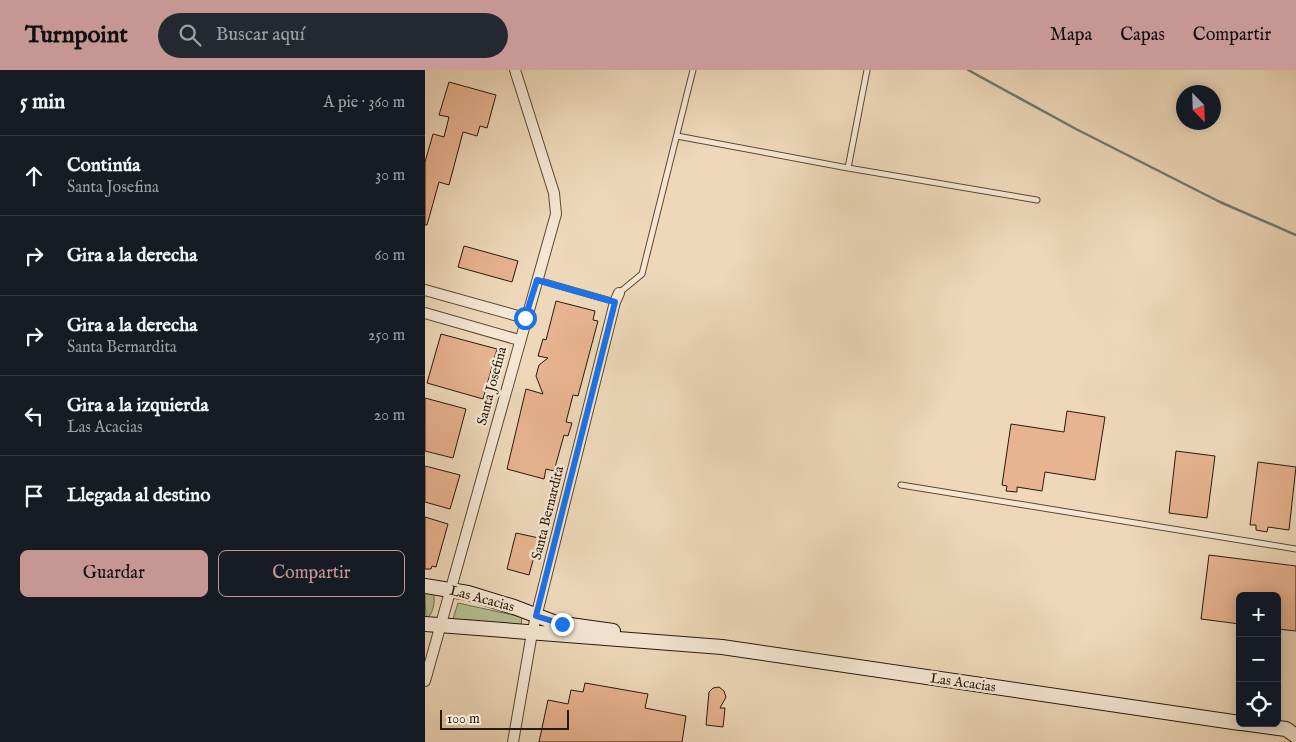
<!DOCTYPE html>
<html lang="es">
<meta charset="utf-8">
<style>
:root{--surface:#171b24;--page:#242831;--text:#f1f3f6;--muted:#9ea1a6;--line:#363941;--accent:#c59692}
body{margin:0;font-family:"IM FELL English",serif;background:var(--page);color:var(--text)}
.controls{position:absolute;right:15px;bottom:15px;display:grid;overflow:hidden;border-radius:8px;box-shadow:0 2px 12px #0003}
.controls button{width:45px;height:45px;display:grid;place-items:center;padding:0;border:0;border-bottom:1px solid var(--line);background:var(--surface);color:var(--text);font:25px sans-serif}
.compass{position:absolute;left:751px;top:15px;width:45px;height:45px;border-radius:50%;background:var(--surface);box-shadow:0 2px 12px #0003;rotate:157deg}
.scale{position:absolute;left:15px;bottom:12px;width:129px;box-sizing:border-box;padding-left:5px;border:2px solid #28190c;border-top:0;font-size:14px;line-height:18px;white-space:nowrap;color:#28190c;-webkit-text-stroke:4px #f4e6d2;paint-order:stroke}
.stop{position:absolute;width:15px;height:15px;margin:-11px;border:4px solid #1a73e8;border-radius:50%;background:#fff}
.stop.end{background:#1a73e8;border-color:#fff;box-shadow:0 1px 5px #0008}
.list{margin:0;padding:0;list-style:none}
h2{display:flex;justify-content:space-between;align-items:center;height:65px;margin:0;padding:0 20px;font-size:21px}
h2 small{font-size:16px;font-weight:400;color:var(--muted)}
.list li{display:grid;grid-template-columns:32px 1fr auto;gap:15px;align-items:center;box-sizing:border-box;height:80px;padding:0 20px;border-top:1px solid var(--line)}
.list b{display:block;font-size:19px;white-space:nowrap}
.list p{margin:0;font-size:16px;white-space:nowrap;color:var(--muted)}
.list em{font-size:16px;font-style:normal;color:var(--muted)}
.actions{display:flex;gap:10px;padding:15px 20px}
.actions a{flex:1;padding:11px 0;border:1px solid var(--accent);border-radius:8px;text-align:center;font-size:18px;color:var(--accent)}
.actions .main{background:var(--accent);color:#111}
.icon{flex:none;width:28px;height:28px;fill:none;stroke:currentColor;stroke-width:2;stroke-linecap:round;stroke-linejoin:round}
.map{position:relative;flex:none;width:871px;height:672px;overflow:hidden}
header{display:flex;align-items:center;gap:30px;box-sizing:border-box;height:70px;padding:0 25px;background:var(--accent);color:#111}
header strong{font-size:24px}
nav{display:flex;gap:28px;margin-inline-start:auto;font-size:18px}
.search{width:350px;height:45px;background:var(--page);display:flex;align-items:center;gap:12px;box-sizing:border-box;padding:0 18px;border-radius:28px;color:var(--muted);font-size:19px}
main{display:flex}
aside{flex:1;background:var(--surface)}
.map>svg:first-child{display:block}
.green{fill:#b5bf92;stroke:#6e6c4f}
.lines{fill:none;stroke-linecap:round;stroke-linejoin:round}
.stream{stroke:#6c7a6e;stroke-width:2.5}
.building{fill:#e8b390;stroke:#28190c}
.service-casing{stroke:#5a4937;stroke-width:7}
.minor-casing{stroke:#5a4937;stroke-width:12}
.secondary-casing{stroke:#28190c;stroke-width:16}
.service{stroke:#f4e6d2;stroke-width:5}
.minor{stroke:#f4e6d2;stroke-width:10}
.secondary{stroke:#f4e6d2;stroke-width:14}
.route{stroke:#1a73e8;stroke-width:6}
.labels{text-anchor:middle;dominant-baseline:central;stroke-width:5;stroke-linejoin:round;paint-order:stroke}
.street-label{font-size:14px;fill:#28190c;stroke:#f4e6d2}
</style>
<header>
<strong>Turnpoint</strong>
<div class="search"><svg class="icon" aria-label="search" viewBox="0 0 24 24"><circle cx="10" cy="10" r="6"/><path d="M15 15l6 6"/></svg>Buscar aquí</div>
<nav><a>Mapa</a><a>Capas</a><a>Compartir</a></nav>
</header>
<main>
<aside>
<h2>5 min<small>A pie · 360 m</small></h2>
<ul class="list">
<li><svg class="icon" aria-label="ahead" viewBox="0 0 24 24"><path d="M12 20V5M6 11l6-6 6 6"/></svg><div><b>Continúa</b><p>Santa Josefina</p></div><em>30 m</em></li>
<li><svg class="icon" aria-label="right" viewBox="0 0 24 24"><path d="M7 20v-9h11M14 6l5 5-5 5"/></svg><div><b>Gira a la derecha</b></div><em>60 m</em></li>
<li><svg class="icon" aria-label="right" viewBox="0 0 24 24"><path d="M7 20v-9h11M14 6l5 5-5 5"/></svg><div><b>Gira a la derecha</b><p>Santa Bernardita</p></div><em>250 m</em></li>
<li><svg class="icon" aria-label="left" viewBox="0 0 24 24"><path d="M17 20v-9H6M10 6l-5 5 5 5"/></svg><div><b>Gira a la izquierda</b><p>Las Acacias</p></div><em>20 m</em></li>
<li><svg class="icon" aria-label="arrive" viewBox="0 0 24 24"><path d="M6 21V4h12l-3 4 3 4H6"/></svg><div><b>Llegada al destino</b></div></li>
</ul>
<div class="actions"><a class="main">Guardar</a><a>Compartir</a></div>
</aside>
<div class="map">
<svg width="871" height="672" viewBox="0 0 871 672">
<rect width="100%" height="100%" fill="#eed8b9"/>
<filter id="stains"><feTurbulence type="fractalNoise" baseFrequency=".004" numOctaves="4"/><feColorMatrix values="0 0 0 0 .2 0 0 0 0 .09 0 0 0 0 .02 0 0 0 .5 -.17"/></filter>
<radialGradient id="worn" r=".72"><stop offset=".6" stop-color="#630" stop-opacity="0"/><stop offset="1" stop-color="#630" stop-opacity=".3"/></radialGradient>
<path class="green" d="M0 523H8C11 532 8 544 1 549Z
M33 533 97 547 96 556 28 549Z"/>
<g class="lines">
<path class="stream" d="M543 0 651 59 795 132 871 165"/>
</g>
<path class="building" d="M24 12 71 25 62 58 55 56 52 66 38 62 24 115 14 112 2 155H0V92L8 64 19 67 24 47 14 45Z
M39 176 93 191 87 212 33 197Z
M131 231 170 241 168 250 173 251 153 326 148 325 141 352 147 353 143 366 139 365 129 401 121 399 119 409 82 399 101 319 118 324 111 306 114 295 123 288 113 286 118 269 121 270Z
M16 264 72 279 58 329 2 313Z
M0 328 41 339 28 388 0 381Z
M642 341 680 347 670 410 620 402 617 421 592 417V422L581 421 582 416 577 415 586 354 639 362Z
M751 381 790 386 782 448 744 443Z
M833 392 871 397 864 460 843 457 842 462 831 460V455H825Z
M0 396 35 405 25 439 0 432Z
M0 447 23 454 11 497 7 496 6 499H0Z
M91 463 114 468 104 505 82 499Z
M784 485 871 496V561L852 559V526H815V554L776 549Z
M160 613 223 624 220 638 261 646 257 672H114L123 630 143 634 146 620 158 622Z
M294 617 299 621 301 627 295 638H300L298 657 281 655 284 622 288 618Z"/>
<g class="lines">
<defs>
<path id="service" d="M252 66 423 98 612 130
M423 98 442 0
M113 210 190 232
M194 223 217 204 268 0
M476 415 871 479"/>
<path id="minor" d="M0 220 100 248
M0 243 94 270
M0 611 131 144 129 123 90 0
M88 672 107 563 190 232 194 223"/>
<path id="secondary" d="M0 516 43 523 89 537 131 553 188 561
M0 554 297 577 815 653
M817 653 861 659 871 666"/>
</defs>
<use href="#service" class="service-casing"/>
<use href="#minor" class="minor-casing"/>
<use href="#secondary" class="secondary-casing"/>
<use href="#service" class="service"/>
<use href="#minor" class="minor"/>
<use href="#secondary" class="secondary"/>
</g>
<g class="lines">
<path class="route" d="M100 248 112 210 190 232 111 546 137 554"/>
</g>
<g class="labels">
<g class="street-label">
<text transform="translate(67 316) rotate(-75)">Santa Josefina</text>
<text transform="translate(123 443) rotate(-76)">Santa Bernardita</text>
<text transform="translate(57 529) rotate(15)">Las Acacias</text>
<text transform="translate(538 613) rotate(8)">Las Acacias</text>
</g>
</g>
<rect width="100%" height="100%" filter="url(#stains)"/>
<rect width="100%" height="100%" fill="url(#worn)"/>
</svg>
<div class="controls">
<button>+</button>
<button>−</button>
<button><svg class="icon" aria-label="locate" viewBox="0 0 24 24"><circle cx="12" cy="12" r="6"/><path d="M12 2v4M12 18v4M2 12h4M18 12h4"/></svg></button>
</div>
<svg class="compass" viewBox="-18 -18 36 36"><path d="M0-13l5 13h-10z" fill="#e53935"/><path d="M0 13l5-13h-10z" fill="#9ea1a6"/></svg>
<div class="scale">100 m</div>
<div class="stop" style="left:100px;top:248px"></div>
<div class="stop end" style="left:137px;top:554px"></div>
</div>
</main>
